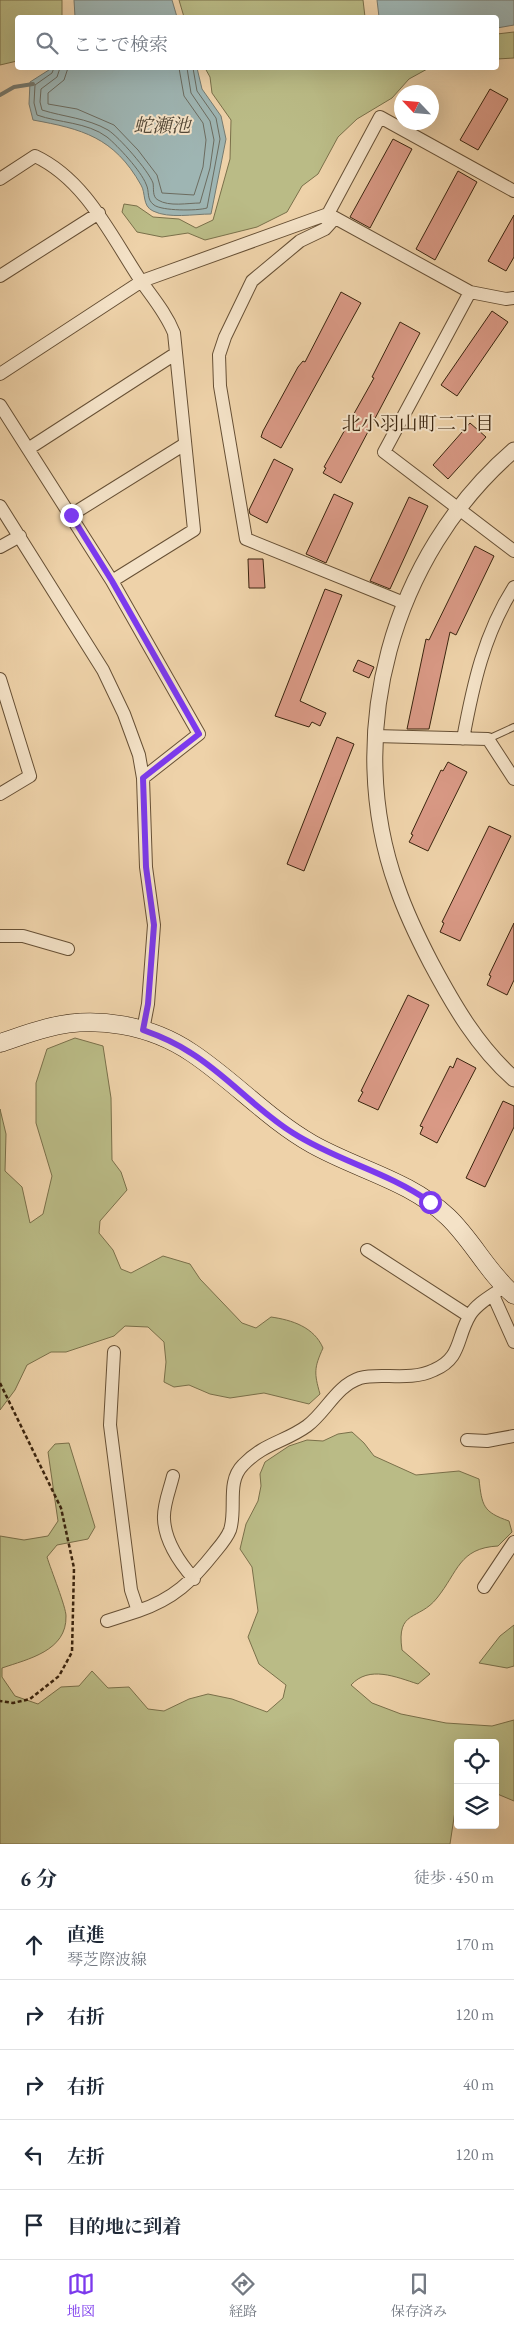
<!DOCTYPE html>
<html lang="ja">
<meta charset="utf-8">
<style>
:root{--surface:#fff;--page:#f2f2f3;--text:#1f2937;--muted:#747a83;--line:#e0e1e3;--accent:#7c3aed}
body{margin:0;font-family:"EB Garamond","Noto Serif JP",serif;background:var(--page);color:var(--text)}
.controls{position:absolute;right:15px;bottom:15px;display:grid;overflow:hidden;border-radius:5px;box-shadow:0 5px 20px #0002}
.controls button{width:45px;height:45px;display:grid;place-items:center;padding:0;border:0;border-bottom:1px solid var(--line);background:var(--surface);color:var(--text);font:25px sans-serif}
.compass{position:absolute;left:394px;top:85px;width:45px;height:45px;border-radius:50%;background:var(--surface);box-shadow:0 5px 20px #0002;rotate:296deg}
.stop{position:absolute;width:15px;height:15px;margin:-11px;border:4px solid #7c3aed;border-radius:50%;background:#fff}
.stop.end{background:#7c3aed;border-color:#fff;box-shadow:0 1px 5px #0008}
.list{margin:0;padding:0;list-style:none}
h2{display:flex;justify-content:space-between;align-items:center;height:65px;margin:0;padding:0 20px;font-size:21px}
h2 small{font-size:16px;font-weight:400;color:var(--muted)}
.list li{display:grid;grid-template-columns:32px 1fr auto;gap:15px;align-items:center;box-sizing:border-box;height:70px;padding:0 20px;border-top:1px solid var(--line)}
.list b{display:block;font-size:19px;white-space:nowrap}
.list p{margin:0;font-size:16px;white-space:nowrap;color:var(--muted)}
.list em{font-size:16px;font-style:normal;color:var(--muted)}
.icon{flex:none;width:28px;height:28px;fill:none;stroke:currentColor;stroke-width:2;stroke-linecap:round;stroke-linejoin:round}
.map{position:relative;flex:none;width:514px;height:1844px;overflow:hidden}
.search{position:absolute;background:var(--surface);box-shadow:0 5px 20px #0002;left:15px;right:15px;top:15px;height:55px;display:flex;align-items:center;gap:12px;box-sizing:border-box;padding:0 18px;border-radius:5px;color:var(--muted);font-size:19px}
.sheet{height:415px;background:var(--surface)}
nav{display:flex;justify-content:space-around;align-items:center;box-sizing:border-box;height:70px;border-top:1px solid var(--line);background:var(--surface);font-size:14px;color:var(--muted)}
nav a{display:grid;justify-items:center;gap:2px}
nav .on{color:var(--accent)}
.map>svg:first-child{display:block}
.green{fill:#babb86;stroke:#7a704a}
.water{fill:#9eb5b3;stroke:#767b71}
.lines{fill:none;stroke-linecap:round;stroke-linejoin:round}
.shore{stroke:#6c6c60;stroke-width:1}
.stream{stroke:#767b71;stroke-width:4}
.building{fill:#d99985;stroke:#3a240e}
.service-casing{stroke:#675035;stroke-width:8}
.minor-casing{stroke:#675035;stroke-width:14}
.tertiary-casing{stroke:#675035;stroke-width:17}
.secondary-casing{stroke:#3a240e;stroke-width:19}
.path{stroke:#3a240e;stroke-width:2.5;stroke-dasharray:4 2.5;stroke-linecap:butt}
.service{stroke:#f4e2c7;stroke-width:6}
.minor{stroke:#f4e2c7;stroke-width:12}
.tertiary{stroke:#f4e2c7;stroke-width:15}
.secondary{stroke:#f4e2c7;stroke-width:18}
.route{stroke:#7c3aed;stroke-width:6}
.labels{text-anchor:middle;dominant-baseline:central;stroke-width:4;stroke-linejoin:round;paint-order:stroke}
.water-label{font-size:19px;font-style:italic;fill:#534837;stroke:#f4e2c7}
.neighbourhood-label{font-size:19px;fill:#3a240e;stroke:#f4e2c7}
</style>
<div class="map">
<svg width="514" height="1844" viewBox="0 0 514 1844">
<rect width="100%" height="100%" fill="#eed2a9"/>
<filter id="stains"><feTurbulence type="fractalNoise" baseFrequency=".004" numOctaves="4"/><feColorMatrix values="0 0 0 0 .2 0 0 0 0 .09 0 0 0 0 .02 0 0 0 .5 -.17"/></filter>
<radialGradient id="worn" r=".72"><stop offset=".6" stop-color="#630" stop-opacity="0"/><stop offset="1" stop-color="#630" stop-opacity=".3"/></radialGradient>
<path class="green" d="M0 0H62V17L18 18 17 61 0 65Z
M179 0H363L365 17H184Z
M514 32V58L497 59V34Z
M205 68H429L409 79 392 98 357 119 338 137 318 174 302 186 287 212 257 227 205 240 188 233 162 237 137 232 122 212 124 204 137 206 153 217 179 219 196 228 213 220 230 159 231 120 212 93 210 77Z
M75 1038 103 1046 111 1098 112 1160 121 1172 127 1190 100 1221 99 1233 113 1250 121 1269 131 1273 163 1256 190 1264 200 1279 242 1323 256 1328 271 1317C292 1320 314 1327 323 1348 314 1368 314 1373 320 1394L309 1404 264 1393 230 1398 210 1394 189 1385 174 1387 164 1382 166 1362 164 1342 148 1327 125 1326 114 1336 66 1352H51L27 1365 15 1390 0 1410V1109L6 1134 5 1171 22 1187 30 1223 43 1214 52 1176 36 1123V1083L47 1049Z
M352 1432 364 1443 374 1456 416 1475 459 1471 479 1479C482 1506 483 1512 509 1521L512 1532 498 1546C459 1548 458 1572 437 1598 419 1621 396 1609 402 1650L430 1674 418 1684C396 1677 369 1665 351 1685L372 1703 401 1714 446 1723 492 1726 514 1720V1801L495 1793V1743H458V1808L455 1811 450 1844H0V1536L24 1540 48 1536 58 1521 48 1452 55 1444 69 1443 95 1527 88 1539 57 1545 47 1557C51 1570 66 1607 66 1616 67 1651 28 1659 2 1668V1677L15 1696 38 1704 61 1687 79 1686 92 1671 108 1688 129 1687 148 1709 164 1711 189 1699 208 1694 232 1699 267 1712 283 1698 286 1685 259 1664 248 1637 258 1611 252 1567 240 1549 246 1524 258 1501 261 1486 260 1474 265 1462 289 1446 307 1440 323 1441 338 1434Z
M514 1625V1666L507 1668 479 1663 500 1636Z"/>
<path class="water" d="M74 0H172L177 17H75Z
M377 0H514V25L497 28 496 18 379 17Z
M52 68H197L202 89 221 116 226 139 211 214C194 214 169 219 153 211 142 206 146 193 141 185 114 137 82 129 33 120L29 104 30 82Z"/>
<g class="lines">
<path class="shore" d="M54 68 52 73 35 85 34 103 37 115C59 123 87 122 107 137 118 146 141 171 146 184 150 192 146 199 154 205 162 211 197 211 207 208L220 139 216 118 197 91 193 68
M60 68 57 77 41 89 40 102 42 110C64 117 87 118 108 130 119 137 148 170 153 183 154 188 152 197 158 200 169 207 188 203 200 203L210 168 214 140 210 121 191 93 187 68
M68 68 64 80 48 93V104L77 109 114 125 138 150 157 175 162 193 194 195 203 167 206 140 203 123 184 96 179 68"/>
<path class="stream" d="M0 95 14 87 33 84"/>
</g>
<path class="building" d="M490 89 508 99 478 150 460 140Z
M393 139 412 149 370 228 350 217Z
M458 171 477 182 435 260 416 249Z
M514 215V257L506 271 488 261Z
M341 292 361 303 281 448 261 437 263 431 298 367 303 361 305 362Z
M492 311 508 322 457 396 441 385Z
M400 322 420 333 341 483 323 473 326 468 324 467 374 378 372 377Z
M470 423 486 437 448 479 433 465Z
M274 459 293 469 267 523 250 514 249 510Z
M334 494 353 503 326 563 306 554Z
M409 497 428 506 390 589 370 581Z
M475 546 494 556 456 635 450 632 429 729H407L426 639 429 640Z
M248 559H263L265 588H249Z
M325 589 342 595 300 701 326 713 320 726 312 722 309 727 275 716Z
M358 660 374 667 369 678 353 671Z
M337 737 354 744 304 871 287 864Z
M448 762 467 772 428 851 409 842 413 835 411 834 441 770 443 771Z
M489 826 511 836 460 941 440 932 444 923 442 922Z
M514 923V980L507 995 487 985 491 976 489 975Z
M408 995 429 1005 378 1110 358 1101 363 1092 361 1091Z
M457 1058 476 1068 437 1143 420 1134 423 1127 420 1126 450 1066 453 1068Z
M503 1101 514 1106V1127L485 1187 466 1178Z"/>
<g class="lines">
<defs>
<path id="service" d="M488 739 514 727"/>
<path id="minor" d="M0 179 35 156C86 180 111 236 141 281 153 298 166 313 174 333L194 530 112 581
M328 214 470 292 506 299 514 298
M335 218 325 229 300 241 252 281 225 337 219 355 220 386 246 539 404 603
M0 276 99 213
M470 292 384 452 514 551
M0 374 142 281 328 214 380 117 514 191
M0 405 112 581 199 734 143 778
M28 449 175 354
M0 506 103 670 124 714 139 755 143 778 146 867 154 925 148 1004 143 1030
M71 515 185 444
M0 547 20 536
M0 679 30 776 0 794
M375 736 488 739 514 779
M463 739C473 685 484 634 514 587
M0 936H23L68 949
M367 1250 469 1316
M493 1295 514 1342
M114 1352 110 1425 131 1590 138 1611C174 1599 192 1581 215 1552 220 1546 227 1538 230 1530 237 1509 226 1482 243 1465 264 1443 285 1442 307 1426 326 1412 336 1386 360 1378 381 1372 409 1382 434 1370 462 1358 456 1338 470 1315 477 1303 493 1295 504 1287
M467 1440 487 1441 514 1436
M173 1476C170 1489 163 1505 164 1519 165 1542 179 1562 194 1579
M484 1587 514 1542
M107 1621 138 1611"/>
<path id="tertiary" d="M514 450C392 555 342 734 397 887 406 913 418 938 431 963 454 1006 477 1046 514 1079"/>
<path id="secondary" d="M0 1043C15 1038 31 1032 47 1028 95 1015 151 1025 192 1053 234 1081 268 1119 312 1144 358 1170 409 1180 448 1217 473 1241 488 1273 514 1295"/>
</defs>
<use href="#service" class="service-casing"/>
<use href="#minor" class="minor-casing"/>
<use href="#tertiary" class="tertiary-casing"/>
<use href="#secondary" class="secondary-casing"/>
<path class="path" d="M0 1383 61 1508 74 1568 72 1652 59 1676 30 1699 13 1703 0 1701"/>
<use href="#service" class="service"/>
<use href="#minor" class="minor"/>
<use href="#tertiary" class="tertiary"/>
<use href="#secondary" class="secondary"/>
</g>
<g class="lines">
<path class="route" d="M71 515 112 581 199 734 143 778 146 867 154 925 148 1004 143 1030C160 1036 176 1043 191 1053 228 1076 256 1110 293 1133 337 1161 388 1172 430 1202"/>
</g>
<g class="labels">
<g class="water-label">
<text x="162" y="125">蛇瀬池</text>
</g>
<g class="neighbourhood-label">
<text x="418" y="423">北小羽山町二丁目</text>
</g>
</g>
<rect width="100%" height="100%" filter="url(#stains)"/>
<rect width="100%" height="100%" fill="url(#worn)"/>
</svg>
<div class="controls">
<button><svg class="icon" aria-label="locate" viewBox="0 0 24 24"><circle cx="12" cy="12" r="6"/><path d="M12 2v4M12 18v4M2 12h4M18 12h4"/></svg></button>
<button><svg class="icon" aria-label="layers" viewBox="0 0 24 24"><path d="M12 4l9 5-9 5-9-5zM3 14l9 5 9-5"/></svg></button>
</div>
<svg class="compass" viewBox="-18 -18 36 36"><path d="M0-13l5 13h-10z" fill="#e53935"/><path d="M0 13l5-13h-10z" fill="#747a83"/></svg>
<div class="stop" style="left:430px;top:1202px"></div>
<div class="stop end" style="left:71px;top:515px"></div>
<div class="search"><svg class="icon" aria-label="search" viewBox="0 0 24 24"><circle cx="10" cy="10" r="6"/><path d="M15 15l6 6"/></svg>ここで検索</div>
</div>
<section class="sheet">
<h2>6 分<small>徒歩 · 450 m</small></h2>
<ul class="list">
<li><svg class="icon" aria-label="ahead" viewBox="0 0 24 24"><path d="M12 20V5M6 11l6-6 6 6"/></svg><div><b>直進</b><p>琴芝際波線</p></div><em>170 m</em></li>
<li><svg class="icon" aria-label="right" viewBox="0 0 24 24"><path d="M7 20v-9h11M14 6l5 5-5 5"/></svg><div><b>右折</b></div><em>120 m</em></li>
<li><svg class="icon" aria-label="right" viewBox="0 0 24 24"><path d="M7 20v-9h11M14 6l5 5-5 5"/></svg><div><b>右折</b></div><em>40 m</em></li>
<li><svg class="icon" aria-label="left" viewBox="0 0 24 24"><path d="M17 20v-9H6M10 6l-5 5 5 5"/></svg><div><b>左折</b></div><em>120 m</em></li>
<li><svg class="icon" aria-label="arrive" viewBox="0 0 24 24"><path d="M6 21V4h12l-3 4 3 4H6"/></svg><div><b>目的地に到着</b></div></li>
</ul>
</section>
<nav>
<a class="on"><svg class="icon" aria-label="map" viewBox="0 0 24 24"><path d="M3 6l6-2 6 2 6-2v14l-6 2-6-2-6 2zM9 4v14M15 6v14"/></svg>地図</a>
<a><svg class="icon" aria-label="directions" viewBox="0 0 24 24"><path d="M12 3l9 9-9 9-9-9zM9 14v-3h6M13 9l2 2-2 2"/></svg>経路</a>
<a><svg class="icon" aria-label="saved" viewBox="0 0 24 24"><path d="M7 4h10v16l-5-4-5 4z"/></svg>保存済み</a>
</nav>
